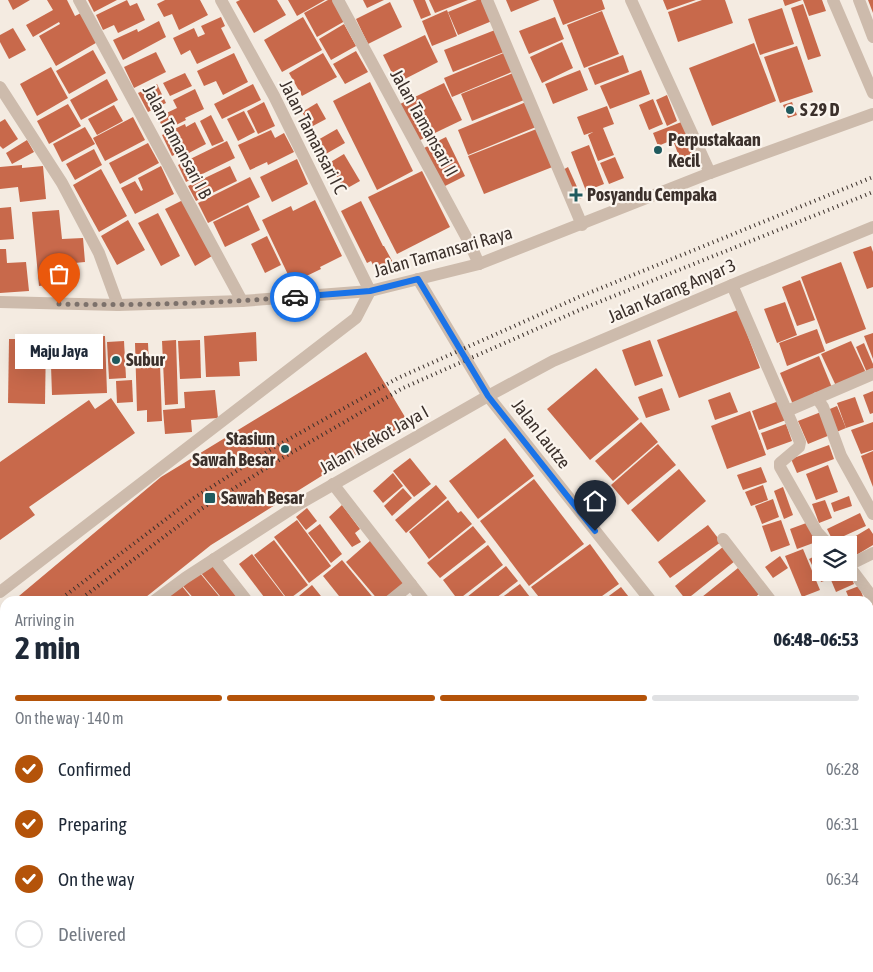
<!DOCTYPE html>
<meta charset="utf-8">
<style>
:root{--surface:#fff;--page:#f2f2f3;--text:#1f2937;--muted:#747a83;--line:#e0e1e3;--accent:#b45309}
body{margin:0;font-family:"Asap Condensed",sans-serif;background:var(--page);color:var(--text);height:100vh;display:flex;flex-direction:column;font-size:19px;white-space:nowrap}
*{box-sizing:border-box;margin:0}
p{font-size:16px;color:var(--muted)}
.icon{flex:none;width:28px;height:28px;fill:none;stroke:currentColor;stroke-width:2;stroke-linecap:round;stroke-linejoin:round}
.map{position:relative;flex:1;overflow:hidden}
.drawer{position:absolute;left:0px;top:596px;width:874px;height:376px;display:flex;flex-direction:column;background:var(--surface);border-radius:15px 15px 0 0;box-shadow:0 5px 20px #0002}
.drawer>*{flex:none}
.controls{position:absolute;left:812px;top:536px;display:grid;gap:10px}
.controls a{display:grid;place-items:center;width:45px;height:45px;border-radius:0px;background:var(--surface);box-shadow:0 5px 20px #0002;font-size:25px}
.pin{position:absolute;display:grid;place-items:center;width:42px;height:42px;color:#fff;margin:-51px -21px;border-radius:50% 50% 50% 0;rotate:-45deg;box-shadow:0 0 5px #0007}
.pin .icon{rotate:45deg}
.courier{position:absolute;display:grid;place-items:center;width:50px;height:50px;margin:-25px;border:4px solid #1a73e8;border-radius:50%;background:#fff;color:#222;box-shadow:0 1px 6px #0007}
.bubble{position:absolute;height:35px;border-radius:0px;background:var(--surface);box-shadow:0 5px 20px #0002;font-size:16px;font-weight:700;line-height:35px;text-align:center}
.overview em{font-style:normal;font-weight:700}
.overview div{display:flex;flex-direction:column-reverse}
.overview{display:flex;align-items:center;justify-content:space-between;height:85px;padding:0 15px}
h1{font-size:32px;font-weight:700;line-height:38px}
.bar{display:grid;grid-template-columns:repeat(4,1fr);gap:8px 5px;align-content:center;height:60px;padding:0 15px}
.bar i{height:6px;border-radius:4px;background:var(--line)}
.bar .active{background:var(--accent)}
.bar p{grid-column:span 4}
ol{padding:0 15px;list-style:none}
li{display:flex;align-items:center;gap:15px;height:55px}
li p{margin-inline-start:auto}
li .icon{padding:5px;border-radius:50%;background:var(--accent);color:#fff;stroke-width:4}
li:last-child{color:var(--muted)}
li i{width:28px;height:28px;border:2px solid var(--line);border-radius:50%}
.map>svg:first-child{display:block}
.building{fill:#c8694b}
.lines{fill:none;stroke-linecap:round;stroke-linejoin:round}
.minor{stroke:#cdbbac;stroke-width:12}
.rail{stroke:#3b302b;stroke-width:4;stroke-dasharray:1 4;stroke-linecap:butt}
.done{stroke:#7c716b;stroke-width:5;stroke-dasharray:0 9}
.route{stroke:#1a73e8;stroke-width:6}
.poi-dot{fill:#1f5a5e;stroke:#fbf5ee;stroke-width:2}
.labels{text-anchor:middle;stroke-width:4.5;stroke-linejoin:round;paint-order:stroke}
.poi-label{font-size:18px;font-weight:bold;fill:#3b302b;stroke:#fbf5ee;text-anchor:start}
.street-label{font-size:18px;fill:#3b302b;stroke:#fbf5ee}
</style>
<div class="map">
<svg width="873" height="972" viewBox="0 0 873 972">
<rect width="100%" height="100%" fill="#f4ebe1"/>
<g class="building">
<polygon points="8,0 30,0 13,10"/>
<polygon points="47,0 67,0 75,16 85,11 101,40 56,66 39,36 60,24 59,22 33,37 26,25 53,10"/>
<polygon points="88,0 117,0 94,12"/>
<polygon points="127,0 130,6 137,3 145,20 118,33 114,25 103,30 96,15"/>
<polygon points="165,0 200,0 208,15 179,30 172,14 164,17 157,4"/>
<polygon points="240,0 277,0 286,15 254,33 236,2"/>
<polygon points="288,0 325,0 297,16"/>
<polygon points="328,0 333,0 345,21 317,37 304,13"/>
<polygon points="363,0 384,0 367,8"/>
<polygon points="413,0 425,0 431,15 421,19"/>
<polygon points="429,0 468,0 435,13"/>
<polygon points="477,0 484,0 492,21 458,35 448,12"/>
<polygon points="506,0 540,0 511,12"/>
<polygon points="553,0 602,0 605,9 563,25"/>
<polygon points="663,0 696,0 667,10"/>
<polygon points="702,0 725,0 733,23 678,42 668,12"/>
<polygon points="783,0 802,0 785,6"/>
<polygon points="803,0 822,0 826,11 809,16"/>
<polygon points="868,0 873,0 873,13"/>
<polygon points="390,2 402,27 368,44 356,19"/>
<polygon points="803,4 821,56 808,60 791,8"/>
<polygon points="782,8 794,44 760,55 748,19"/>
<polygon points="447,10 457,36 432,46 422,21"/>
<polygon points="602,11 619,54 584,68 567,25"/>
<polygon points="221,17 225,26 221,28 231,48 197,64 190,50 181,55 173,38 194,28 198,37 205,34 201,26"/>
<polygon points="303,17 322,50 282,72 264,40"/>
<polygon points="555,17 564,39 529,54 519,31"/>
<polygon points="159,21 166,37 123,60 113,40 137,29 138,32"/>
<polygon points="344,24 356,46 331,60 319,39"/>
<polygon points="13,28 26,50 9,59 0,42 0,35"/>
<polygon points="495,30 504,52 453,72 444,50"/>
<polygon points="425,35 438,62 397,83 383,55"/>
<polygon points="562,42 573,68 542,83 530,57"/>
<polygon points="754,43 776,101 712,126 689,68"/>
<polygon points="797,46 813,92 780,103 764,57"/>
<polygon points="93,50 106,73 69,94 56,71"/>
<polygon points="356,51 368,72 345,84 333,64"/>
<polygon points="156,52 166,72 134,88 124,67"/>
<polygon points="506,52 514,71 452,97 444,78"/>
<polygon points="234,53 248,82 223,95 216,81 204,86 197,71"/>
<polygon points="323,53 337,77 302,96 289,73"/>
<polygon points="623,55 629,72 595,85 588,68"/>
<polygon points="51,67 68,98 37,116 20,84"/>
<polygon points="580,70 588,90 553,104 545,84"/>
<polygon points="641,70 650,94 610,109 600,86"/>
<polygon points="185,73 192,86 170,96 163,83"/>
<polygon points="513,73 524,100 472,121 461,94"/>
<polygon points="107,79 118,100 81,120 70,100"/>
<polygon points="370,82 413,171 377,190 333,101"/>
<polygon points="444,83 462,120 416,142 398,105"/>
<polygon points="157,84 166,103 148,112 138,93"/>
<polygon points="253,84 261,100 222,119 214,104"/>
<polygon points="195,89 204,109 185,118 186,120 164,131 158,117 177,108 173,100"/>
<polygon points="667,95 677,121 667,126 656,100"/>
<polygon points="653,99 663,124 649,130 639,105"/>
<polygon points="264,102 275,126 258,134 247,111"/>
<polygon points="526,102 536,127 468,155 458,130"/>
<polygon points="792,102 797,115 788,118 783,105"/>
<polygon points="317,103 326,119 311,127 302,112"/>
<polygon points="68,104 81,126 49,144 37,121"/>
<polygon points="114,105 123,121 97,135 88,119"/>
<polygon points="607,106 614,124 603,128 614,155 598,161 588,135 593,132 584,135 577,117"/>
<polygon points="244,111 255,132 238,141 227,119"/>
<polygon points="211,115 224,141 212,146 200,121"/>
<polygon points="133,117 145,140 105,161 93,138"/>
<polygon points="5,119 18,139 3,149 0,146 0,122"/>
<polygon points="684,121 689,133 658,146 653,133"/>
<polygon points="195,122 206,144 185,155 183,151 172,156 162,135 185,124 186,127"/>
<polygon points="85,127 95,144 62,162 53,144"/>
<polygon points="539,128 555,166 484,194 468,156"/>
<polygon points="337,129 345,143 324,155 316,141"/>
<polygon points="271,130 275,138 284,133 294,152 268,165 267,162 250,170 238,145"/>
<polygon points="446,137 465,176 441,188 422,149"/>
<polygon points="689,138 698,161 683,167 674,143"/>
<polygon points="27,140 34,152 12,164 6,153"/>
<polygon points="227,141 235,158 186,182 178,165"/>
<polygon points="148,143 159,163 120,184 109,163"/>
<polygon points="589,145 604,184 586,191 571,152"/>
<polygon points="94,149 102,165 75,180 66,164"/>
<polygon points="344,154 360,181 344,190 329,163"/>
<polygon points="615,157 624,178 609,184 600,163"/>
<polygon points="297,159 308,184 272,202 260,177"/>
<polygon points="22,165 22,168 43,166 46,199 20,202 18,187 0,189 0,167"/>
<polygon points="161,166 174,194 135,214 121,188 135,181 141,191 143,190 138,178"/>
<polygon points="230,166 237,181 196,201 188,186"/>
<polygon points="568,167 582,198 574,201 561,171"/>
<polygon points="101,169 127,216 99,232 73,185"/>
<polygon points="422,171 450,227 397,254 368,197"/>
<polygon points="250,177 260,197 208,223 198,203"/>
<polygon points="183,200 212,256 195,266 165,209"/>
<polygon points="315,200 342,256 320,267 321,269 292,283 262,220 291,206 293,211"/>
<polygon points="361,201 383,246 384,246 396,268 379,277 371,261 367,263 341,211"/>
<polygon points="248,205 260,230 225,247 213,222"/>
<polygon points="11,207 14,239 0,240 0,208"/>
<polygon points="59,210 62,239 83,238 85,262 64,264 66,283 39,286 32,212"/>
<polygon points="158,213 180,256 161,266 138,223"/>
<polygon points="128,220 145,250 117,265 101,236"/>
<polygon points="267,236 281,265 265,273 251,244"/>
<polygon points="871,246 873,252 873,287 867,289 853,252"/>
<polygon points="0,249 6,249 7,263 26,262 29,291 0,293"/>
<polygon points="841,262 866,329 826,344 801,277"/>
<polygon points="800,280 815,320 797,326 782,287"/>
<polygon points="785,302 797,335 777,343 764,309"/>
<polygon points="738,310 760,368 679,398 657,340"/>
<polygon points="817,329 825,351 787,366 779,343"/>
<polygon points="256,332 257,361 239,362 240,376 206,377 204,336"/>
<polygon points="873,333 873,359 864,336"/>
<polygon points="84,335 84,337 105,336 107,393 52,395 50,336"/>
<polygon points="9,339 46,339 45,404 8,403"/>
<polygon points="176,340 178,404 165,405 162,341"/>
<polygon points="200,340 201,378 180,379 178,341"/>
<polygon points="650,340 663,376 635,386 622,350"/>
<polygon points="124,341 126,378 109,379 107,342"/>
<polygon points="851,341 867,375 837,388 821,354"/>
<polygon points="135,343 148,343 149,365 160,364 162,421 147,422 147,410 137,411"/>
<polygon points="864,343 873,364 873,372 868,375 856,347"/>
<polygon points="366,352 408,422 211,545 141,601 13,601 161,477"/>
<polygon points="819,356 833,390 794,407 780,373"/>
<polygon points="596,368 639,419 590,460 547,409"/>
<polygon points="132,380 133,402 117,403 116,381"/>
<polygon points="662,388 670,410 646,418 638,397"/>
<polygon points="215,390 218,418 191,420 192,432 165,434 163,410 185,408 184,392"/>
<polygon points="873,391 873,413 870,414 863,395"/>
<polygon points="730,392 738,412 715,420 708,400"/>
<polygon points="855,397 864,422 846,428 837,403"/>
<polygon points="111,398 135,433 29,507 35,515 0,540 0,462 89,400 95,409"/>
<polygon points="779,401 786,420 759,430 752,411"/>
<polygon points="837,406 846,428 834,433 825,411"/>
<polygon points="750,411 766,455 727,469 711,426"/>
<polygon points="821,412 830,435 808,444 798,421"/>
<polygon points="641,422 658,442 613,481 595,461"/>
<polygon points="873,422 873,450 861,454 851,430"/>
<polygon points="786,424 792,441 767,450 761,433"/>
<polygon points="505,438 534,476 478,519 449,481"/>
<polygon points="658,444 676,465 628,505 611,485"/>
<polygon points="829,445 834,459 797,473 791,459"/>
<polygon points="873,451 873,487 861,456"/>
<polygon points="410,458 431,484 414,497 393,471"/>
<polygon points="828,465 838,492 816,500 806,474"/>
<polygon points="761,467 767,482 743,490 737,475"/>
<polygon points="679,469 706,501 658,542 631,510"/>
<polygon points="393,473 403,486 383,503 373,491"/>
<polygon points="534,479 584,544 529,586 480,521"/>
<polygon points="436,485 447,498 406,533 395,520"/>
<polygon points="763,485 768,500 751,506 745,492"/>
<polygon points="783,487 793,515 784,519 774,491"/>
<polygon points="403,488 412,498 392,516 384,506"/>
<polygon points="849,496 852,506 834,512 831,503"/>
<polygon points="773,499 779,517 762,524 755,506"/>
<polygon points="448,500 458,513 461,511 472,524 429,559 409,532"/>
<polygon points="825,500 832,518 819,523 812,504"/>
<polygon points="342,505 360,529 355,533 361,542 352,547 329,517"/>
<polygon points="307,508 317,521 306,530 296,517"/>
<polygon points="860,513 866,526 833,541 827,529"/>
<polygon points="297,520 331,566 309,583 274,537"/>
<polygon points="781,520 790,545 771,552 762,526"/>
<polygon points="809,522 816,542 797,549 790,529"/>
<polygon points="320,524 342,554 331,563 308,533"/>
<polygon points="708,525 721,542 670,578 658,562"/>
<polygon points="473,526 486,542 440,578 427,563"/>
<polygon points="869,528 873,534 873,545 853,557 849,551 849,545 845,545 844,543"/>
<polygon points="274,540 308,585 288,600 254,555"/>
<polygon points="371,540 408,583 387,601 379,601 346,562"/>
<polygon points="590,544 619,584 595,601 542,601 531,587"/>
<polygon points="488,545 503,565 458,600 443,580"/>
<polygon points="724,546 735,561 686,600 675,586"/>
<polygon points="803,549 820,590 802,597 785,556"/>
<polygon points="821,553 821,567 815,571 809,559"/>
<polygon points="252,554 287,600 285,601 267,601 239,564"/>
<polygon points="780,556 788,568 773,578 765,567"/>
<polygon points="342,560 376,601 343,601 323,576"/>
<polygon points="213,563 243,601 224,601 201,573"/>
<polygon points="506,566 518,581 492,601 462,601"/>
<polygon points="738,568 759,594 751,601 697,601"/>
<polygon points="199,572 223,601 196,601 182,585"/>
<polygon points="821,572 831,572 833,578 821,582 818,573"/>
<polygon points="849,572 854,584 836,592 831,580"/>
<polygon points="520,584 533,601 497,601"/>
<polygon points="181,585 194,601 168,601 165,598"/>
<polygon points="312,585 325,601 293,601"/>
<polygon points="859,586 864,599 850,601 846,591"/>
<polygon points="621,587 632,601 602,601"/>
<polygon points="873,604 873,623 869,625 869,606"/>
<polygon points="5,608 5,713 0,708 0,612"/>
<polygon points="873,681 873,715 869,710 869,684"/>
<polygon points="869,735 873,740 873,746 869,749"/>
<polygon points="873,748 873,780 869,784 869,751"/>
<polygon points="5,760 5,838 0,833 0,765"/>
<polygon points="873,782 873,800 869,804 869,786"/>
<polygon points="873,806 873,844 869,839 869,810"/>
<polygon points="873,916 873,972 830,972 827,968 869,968 869,919"/>
<polygon points="3,921 5,921 5,959 2,959"/>
<polygon points="97,968 107,968 103,972"/>
<polygon points="114,968 161,968 155,972 118,972"/>
<polygon points="169,968 196,968 190,972 163,972"/>
<polygon points="241,968 266,968 261,972 244,972"/>
<polygon points="270,968 281,968 284,972 264,972"/>
<polygon points="311,968 331,968 326,972 314,972"/>
<polygon points="384,968 402,968 406,972 378,972"/>
<polygon points="406,968 459,968 453,972 410,972"/>
<polygon points="487,968 520,968 524,972 491,972"/>
<polygon points="522,968 552,968 555,972 526,972"/>
<polygon points="610,968 641,968 645,972 604,972"/>
<polygon points="645,968 672,968 673,969 669,972 648,972"/>
<polygon points="686,968 698,968 701,972 680,972"/>
<polygon points="740,968 794,968 788,972 744,972"/>
</g>
<g class="lines">
<g class="minor">
<polyline points="79,0 242,301"/>
<polyline points="221,0 274,96 370,291"/>
<polyline points="338,0 470,244 479,264"/>
<polyline points="487,0 582,225"/>
<polyline points="631,0 710,173"/>
<polyline points="833,0 873,93"/>
<polyline points="859,0 873,37"/>
<polyline points="0,87 62,183 99,253 118,305"/>
<polyline points="418,279 488,396 651,601"/>
<polyline points="732,285 800,442 799,447 780,463 780,467 817,532 829,545"/>
<polyline points="0,302 118,305 242,301 370,291 479,264 710,173 873,114"/>
<polyline points="817,398 823,407 841,456 873,514"/>
<polyline points="787,411 873,374"/>
<polyline points="333,484 424,601"/>
<polyline points="723,539 771,601"/>
<polyline points="214,559 247,601"/>
<polyline points="849,565 873,553"/>
<polyline points="849,566 873,598"/>
<polyline points="0,592 356,318 370,291"/>
<polyline points="154,601 185,578 299,504 488,396 553,361 732,285 873,227"/>
<polyline points="390,601 411,584"/>
<polyline points="869,729 873,734"/>
<polyline points="0,731 5,726"/>
<polyline points="0,851 5,856"/>
<polyline points="869,878 873,883"/>
<polyline points="71,968 74,972"/>
<polyline points="215,968 219,972"/>
<polyline points="293,968 296,972"/>
<polyline points="709,968 713,972"/>
<polyline points="337,972 343,968"/>
<polyline points="570,972 576,968"/>
</g>
<g class="rail">
<polyline points="58,601 194,498 273,448 398,378 579,297 873,177"/>
<polyline points="78,601 201,509 284,457 403,388 584,308 873,192"/>
<polyline points="0,653 5,649"/>
<polyline points="0,671 5,667"/>
</g>
</g>
<g class="lines">
<path class="done" d="M 59,304 C 138,306 216,303 295,297"/>
<polyline class="route" points="295,297 370,291 418,279 488,396 595,531"/>
</g>
<g class="poi-dot">
<circle cx="790" cy="110" r="5"/>
<circle cx="658" cy="150" r="5"/>
<path d="M573.5 187.5h5v5h5v5h-5v5h-5v-5h-5v-5h5z"/>
<circle cx="116" cy="360" r="5"/>
<circle cx="285" cy="449" r="5"/>
<rect x="204" y="492" width="12" height="12" rx="2.5"/>
</g>
<g class="labels">
<g class="poi-label">
<text x="800" y="116">S 29 D</text>
<text x="668" y="146">Perpustakaan<tspan x="668" dy="21">Kecil</tspan></text>
<text x="587" y="201">Posyandu Cempaka</text>
<text x="126" y="366">Subur</text>
<text x="275" y="445" text-anchor="end">Stasiun<tspan x="275" dy="21">Sawah Besar</tspan></text>
<text x="221" y="504">Sawah Besar</text>
</g>
<g class="street-label">
<text transform="translate(424 123) rotate(61)" y="6">Jalan Tamansari II</text>
<text transform="translate(313 137) rotate(63)" y="6">Jalan Tamansari I C</text>
<text transform="translate(177 142) rotate(62)" y="6">Jalan Tamansari I B</text>
<text transform="translate(443 252) rotate(-16)" y="6">Jalan Tamansari Raya</text>
<text transform="translate(672 291) rotate(-23)" y="6">Jalan Karang Anyar 3</text>
<text transform="translate(541 434) rotate(52)" y="6">Jalan Lautze</text>
<text transform="translate(374 440) rotate(-29)" y="6">Jalan Krekot Jaya I</text>
</g>
</g>
</svg>
<div class="controls">
<a><svg class="icon" aria-label="layers" viewBox="0 0 24 24"><path d="M12 4l9 5-9 5-9-5zM3 14l9 5 9-5"/></svg></a>
</div>
<div class="pin" style="left:59px;top:304px;background:#ea580c"><svg class="icon" aria-label="bag" viewBox="0 0 24 24"><path d="M5 8h14l-1 12H6zM9 8a3 3 0 0 1 6 0"/></svg></div>
<div class="pin" style="left:595px;top:531px;background:#1f2937"><svg class="icon" aria-label="home" viewBox="0 0 24 24"><path d="M3 11l9-7 9 7M6 9v11h12V9"/></svg></div>
<div class="courier" style="left:295px;top:297px"><svg class="icon" aria-label="car" viewBox="0 0 24 24"><path d="M5 17H2v-5l4-1 3-4h7l3 4 3 1v5h-3M9 17h6M6 11h13"/><circle cx="7" cy="17" r="2"/><circle cx="17" cy="17" r="2"/></svg></div>
<div class="bubble" style="left:15px;top:334px;width:88px">Maju Jaya</div>
<section class="drawer">
<div class="overview"><div><h1>2 min</h1><p>Arriving in</p></div><em>06:48–06:53</em></div>
<div class="bar"><i class="active"></i><i class="active"></i><i class="active"></i><i></i><p>On the way · 140 m</p></div>
<ol>
<li><svg class="icon" aria-label="check" viewBox="0 0 24 24"><path d="M5 12l5 5 9-10"/></svg>Confirmed<p>06:28</p></li>
<li><svg class="icon" aria-label="check" viewBox="0 0 24 24"><path d="M5 12l5 5 9-10"/></svg>Preparing<p>06:31</p></li>
<li><svg class="icon" aria-label="check" viewBox="0 0 24 24"><path d="M5 12l5 5 9-10"/></svg>On the way<p>06:34</p></li>
<li><i></i>Delivered</li>
</ol>
</section>
</div>
